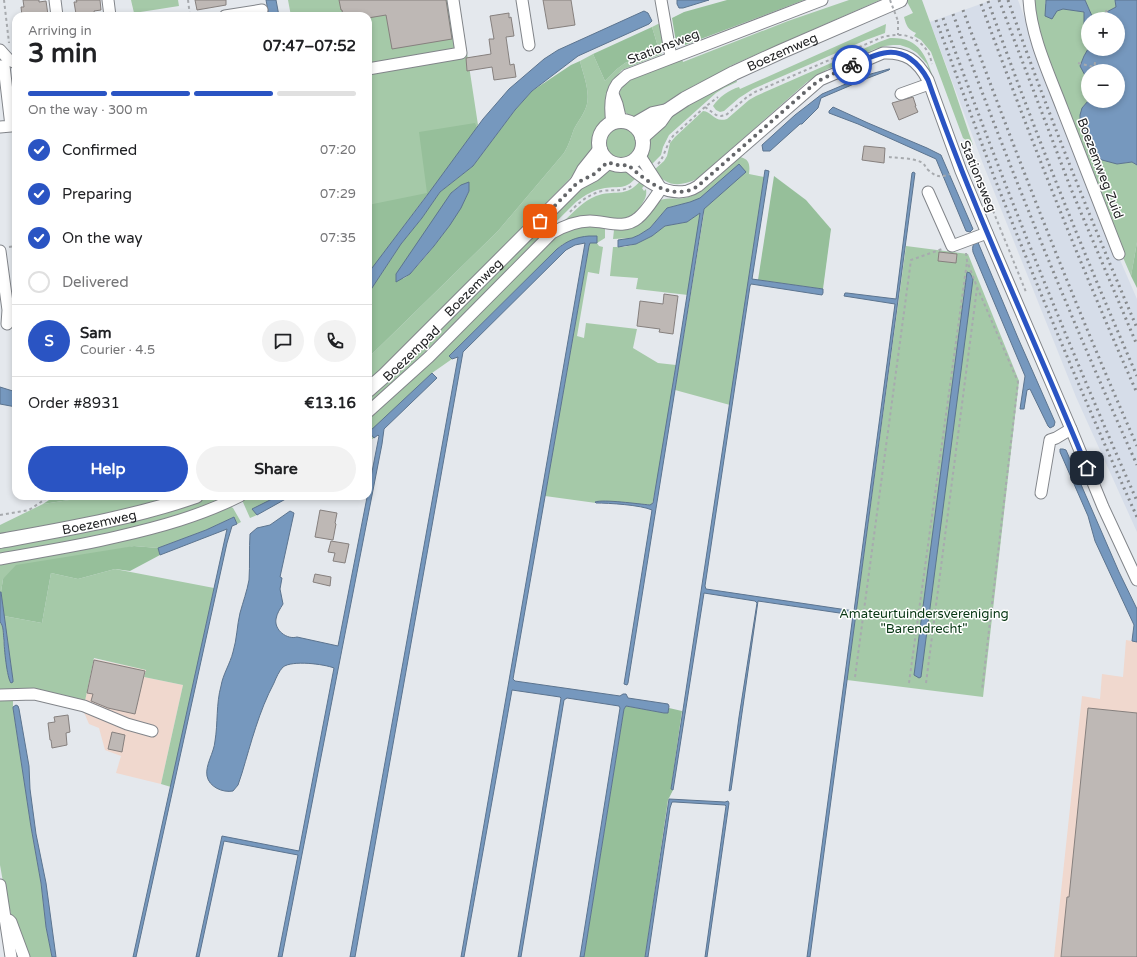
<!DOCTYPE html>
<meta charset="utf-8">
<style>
:root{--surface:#fff;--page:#f2f2f2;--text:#202124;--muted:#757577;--line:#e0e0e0;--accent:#2a54c3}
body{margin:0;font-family:"Varela Round",sans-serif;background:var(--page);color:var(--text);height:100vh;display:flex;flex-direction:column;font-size:15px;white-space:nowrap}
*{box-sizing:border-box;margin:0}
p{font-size:13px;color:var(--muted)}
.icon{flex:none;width:22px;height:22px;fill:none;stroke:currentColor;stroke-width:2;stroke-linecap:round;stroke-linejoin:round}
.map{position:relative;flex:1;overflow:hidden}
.side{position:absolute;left:12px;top:12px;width:360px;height:488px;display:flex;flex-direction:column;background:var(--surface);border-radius:12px;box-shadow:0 2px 6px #0003}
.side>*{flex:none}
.fabs{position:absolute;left:1081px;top:12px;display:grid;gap:8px}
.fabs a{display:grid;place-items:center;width:44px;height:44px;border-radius:50%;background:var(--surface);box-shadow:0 2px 6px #0003;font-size:20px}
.pin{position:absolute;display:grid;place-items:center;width:34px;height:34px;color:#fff;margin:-17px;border-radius:8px;box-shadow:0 2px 6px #0006}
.courier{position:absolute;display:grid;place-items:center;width:40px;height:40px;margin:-20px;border:3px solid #2a54c3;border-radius:50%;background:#fff;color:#222;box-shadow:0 1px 5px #0007}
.headline em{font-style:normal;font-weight:700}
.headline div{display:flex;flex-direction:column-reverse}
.headline{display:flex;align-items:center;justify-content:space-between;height:68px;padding:0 16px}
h1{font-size:26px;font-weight:700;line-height:30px}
.bar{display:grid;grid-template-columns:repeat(4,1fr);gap:6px 4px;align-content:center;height:48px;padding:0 16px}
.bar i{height:5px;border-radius:3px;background:var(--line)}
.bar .current{background:var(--accent)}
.bar p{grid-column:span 4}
.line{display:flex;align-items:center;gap:10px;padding:0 16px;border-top:1px solid var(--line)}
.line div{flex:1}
.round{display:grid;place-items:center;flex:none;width:42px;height:42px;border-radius:21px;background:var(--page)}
ol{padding:0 16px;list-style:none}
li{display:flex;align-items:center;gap:12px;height:44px}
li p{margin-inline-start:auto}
li .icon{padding:4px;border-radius:50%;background:var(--accent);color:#fff;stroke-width:4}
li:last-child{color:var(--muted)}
li i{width:22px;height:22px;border:2px solid var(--line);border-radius:50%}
.button{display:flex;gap:8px;margin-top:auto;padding:8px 16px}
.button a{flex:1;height:46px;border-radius:24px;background:var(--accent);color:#fff;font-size:16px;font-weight:700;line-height:46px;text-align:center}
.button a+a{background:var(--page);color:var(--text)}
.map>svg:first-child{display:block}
.industrial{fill:#f0d8ce}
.built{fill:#d6dde9}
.green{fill:#a5c9a8}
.forest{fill:#96bf9a;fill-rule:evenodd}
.water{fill:#7698be;stroke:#5c748f}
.building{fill:#beb8b5;stroke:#86807e}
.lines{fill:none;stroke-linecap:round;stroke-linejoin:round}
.minor-casing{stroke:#82858a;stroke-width:13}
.major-casing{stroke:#82858a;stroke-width:16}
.path{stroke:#a7aaae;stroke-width:2;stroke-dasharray:3 3;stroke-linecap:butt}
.minor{stroke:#fff;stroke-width:11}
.major{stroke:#fff;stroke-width:14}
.rail{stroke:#878a8d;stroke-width:3;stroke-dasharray:2 4;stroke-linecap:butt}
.path-bridge{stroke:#a7aaae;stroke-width:2;stroke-dasharray:3 3;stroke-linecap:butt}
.done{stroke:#646669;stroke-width:4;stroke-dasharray:0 7.2}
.route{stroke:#2a54c3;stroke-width:5}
.labels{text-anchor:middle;stroke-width:3;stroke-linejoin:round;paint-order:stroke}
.street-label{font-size:13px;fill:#1f2022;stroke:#fff}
.park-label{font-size:13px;fill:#093815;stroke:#fff}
</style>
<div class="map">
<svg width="1137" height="957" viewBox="0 0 1137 957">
<rect width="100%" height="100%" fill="#e4e8ed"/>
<g class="industrial">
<polygon points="1126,640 1137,642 1137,957 1054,957 1082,696 1100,699 1102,674 1123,677"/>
<polygon points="94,659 146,670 144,677 183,685 161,784 116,773 121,756 105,750 99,728 89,724 83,710"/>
</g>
<polygon class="built" points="992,0 1018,0 1078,163 1137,299 1137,532 1076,397 983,164 930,22"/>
<g class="green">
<polygon points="131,0 178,0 179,6 134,13"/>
<polygon points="288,0 459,0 478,125 428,195 368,207 368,16 291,16"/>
<path d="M 849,0 L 880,0 L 730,66 L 730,68 L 695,85 L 643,116 C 640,117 637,118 634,117 C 623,116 618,101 620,91 C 622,87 624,84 628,81 L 682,59 L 683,62 L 788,21 Z"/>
<path d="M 906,0 L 922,0 L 952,83 L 973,145 L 963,138 L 931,52 L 921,40 L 914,36 L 916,33 C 908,30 906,25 904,17 L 913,13 Z"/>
<polygon points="1026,0 1046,0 1045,4 1057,11 1062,8 1085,12 1084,25 1088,40 1088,49 1084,56 1080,66 1088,81 1088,101 1082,108 1083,133 1117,164 1132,162 1137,165 1137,242 1131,276 1069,132"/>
<polygon points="1085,0 1115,0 1116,7 1098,16 1092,16"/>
<path d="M 660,23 L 664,48 L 661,53 L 662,54 L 622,70 L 610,84 L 608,89 L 606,117 L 595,132 L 591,153 L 584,164 L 481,270 L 368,382 L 368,358 L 498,231 L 564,153 C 569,145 571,137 574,129 C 578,121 585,113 587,104 C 590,90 583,74 580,61 L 593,54 L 605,81 L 617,69 L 625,63 L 659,50 L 652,27 Z"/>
<path d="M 886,24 L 885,33 L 866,40 L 753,89 L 739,98 L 724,111 L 720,112 L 716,110 L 713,106 C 719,97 729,90 739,87 L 740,89 Z"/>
<path d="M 890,38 C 920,37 926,56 934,80 L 933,80 L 927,64 L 917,53 L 909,48 L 900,45 L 893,45 L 885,46 L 875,49 L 828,69 L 807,82 L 697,179 C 679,187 666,187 654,170 L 664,161 L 667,156 L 670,143 L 675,137 L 703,111 C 713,112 714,123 727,119 L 749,100 L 756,96 L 879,42 Z"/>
<polygon points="736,79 737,82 724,88 716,93 669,135 663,147 661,155 651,165 648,159 647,151 649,142 651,135 656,129 685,106"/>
<circle cx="621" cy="143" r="15"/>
<path d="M 740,157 C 750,159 750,166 749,174 L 764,177 L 730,405 L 675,390 L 704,213 L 704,209 L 745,172 L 718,183 L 700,198 L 694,201 L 667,208 L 650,228 L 639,235 L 632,238 L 613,239 L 614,230 L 658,201 C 669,196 680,201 691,196 C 706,190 727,168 740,157 Z"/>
<path d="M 608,170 L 627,172 L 637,177 C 625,190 620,186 605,188 C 593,190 585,195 576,202 L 415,362 L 368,407 L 368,398 L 384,383 L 577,191 Z"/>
<path d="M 641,180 L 645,185 L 642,188 L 644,191 L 646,189 C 647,196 645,199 642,204 C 634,217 627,220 612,218 L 611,219 L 564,221 C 574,212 583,201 596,196 C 614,189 626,199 641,180 Z"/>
<polygon points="700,213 700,217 688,295 636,289 638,278 610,276 613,247 624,247 636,244 652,236 665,226 687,222"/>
<polygon points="587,226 602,228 605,229 605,238 597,243 599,246 603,247 599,274 588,272 577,336 584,338 586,323 637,329 633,348 658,363 676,365 661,463 652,505 596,502 596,503 545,496 589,246 590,243 597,242 563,244 557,249 449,356 452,359 432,373 370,432 374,438 369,441 368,440 368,418 400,390 553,238 569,230"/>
<polygon points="906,246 968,254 1019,381 983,697 847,680"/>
<polygon points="95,496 173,496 128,509 67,522 0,535 0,525 43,504"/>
<path d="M 211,496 L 229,496 C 208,504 187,513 166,519 C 112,536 55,544 0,554 L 0,547 L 201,500 Z"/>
<polygon points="251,496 278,496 253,509 257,515 250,518 242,500"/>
<polygon points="230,506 233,508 241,522 237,524 234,517 206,530 158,548 134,546 3,579 1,592 0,592 0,563"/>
<polygon points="115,569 214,588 171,787 161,784 183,685 144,677 146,670 94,658 85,701 0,692 0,622 3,627 4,645 8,675 13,682 13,680 4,616 42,623 51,573 78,579"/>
<polygon points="13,697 13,708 31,827 41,883 46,927 52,957 26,957 6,899 0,865 0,698"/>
</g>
<g class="forest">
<polygon points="727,0 804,0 685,45 683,42 679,44 676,42 672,18 684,12"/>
<polygon points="652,27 659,50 625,63 617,69 605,81 593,54"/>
<path d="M 580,61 C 583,74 590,90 587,104 C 585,113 578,121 574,129 C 571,137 569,145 564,153 L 498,231 L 368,358 L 368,294 L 401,244 L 422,218 L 440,192 L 473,166 L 515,110 L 532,91 L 571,65 ZM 461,185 L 469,191 C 458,215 442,237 425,257 C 418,265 412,273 403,279 L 451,193 Z"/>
<polygon points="475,123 477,128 368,274 368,205 427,193 419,132"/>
<polygon points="774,176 806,200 831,229 823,289 758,280"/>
<polygon points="1137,242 1137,288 1131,276"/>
<polygon points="55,496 95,496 43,504"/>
<polygon points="134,546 158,548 160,555 130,571 115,569 78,579 51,573 42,623 4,616 1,592 3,579 16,565"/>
<polygon points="626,706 664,713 669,711 669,708 682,711 671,788 671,789 673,790 668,800 645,957 584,957 624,709"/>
</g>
<g class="water">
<polygon points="266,0 276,0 279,16 269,16"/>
<polygon points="677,0 709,0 683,8 679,8 677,4"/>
<polygon points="1046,0 1085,0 1092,16 1099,16 1116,7 1115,0 1137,0 1137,165 1132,162 1117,164 1102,160 1093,154 1083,133 1083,126 1080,122 1080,115 1082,108 1088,101 1118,101 1118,71 1088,71 1088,81 1080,66 1084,56 1088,49 1118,49 1118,19 1088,19 1088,40 1084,25 1084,12 1063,9 1057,11 1052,19 1045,16"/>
<polygon points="644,11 648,13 652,21 649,24 578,56 532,91 515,110 473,166 440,192 422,218 401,244 368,294 368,274 369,272 428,194 483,119 509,89 544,59 558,50"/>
<polygon points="889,69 890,69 889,70 868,78 821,98 818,108 802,124 800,124 770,151 763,151 762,145 795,115 822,94 867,75"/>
<polygon points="833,107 868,123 927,148 941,155 973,229 970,232 966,231 936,159 858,124 829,113 829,111"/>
<path d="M 739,164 L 746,172 L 704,209 L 628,683 L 627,685 L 624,684 L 652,510 C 641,505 609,503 596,503 L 595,502 C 603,499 639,504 650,505 L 653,503 L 676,365 L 700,213 L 687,222 L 665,226 L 652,236 L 636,244 L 618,247 L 618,240 L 632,238 L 639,235 L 650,228 L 667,208 L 690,202 L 700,198 Z"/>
<polygon points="765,170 769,171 752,279 823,289 823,293 822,295 751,284 750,286 705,586 706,589 854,611 895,304 844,296 845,293 847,293 896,299 912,173 913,172 915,173 810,957 807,957 853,615 758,601 731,790 729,791 739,717 757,603 755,601 704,593 674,784 673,790 671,789"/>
<polygon points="469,182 469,191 461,208 450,225 434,246 410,274 396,282 396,274 451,193 461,185"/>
<path d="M 589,236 L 597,236 L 597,243 L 590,243 L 589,246 L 513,679 L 515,681 L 620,696 L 623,694 L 626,694 L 628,698 L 668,704 L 669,706 L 668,713 L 664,713 L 626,706 L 624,709 L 584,957 L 580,957 L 620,708 L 619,706 L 567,698 L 564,700 L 521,957 L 518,957 L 561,698 L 560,697 L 512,690 L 464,957 L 461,957 L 585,243 L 575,245 L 566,250 L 463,352 L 355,957 L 350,957 L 458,357 L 452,359 L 449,356 L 557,249 C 567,241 576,237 589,236 Z"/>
<path d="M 977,240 L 1018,338 L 1055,422 L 1054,426 L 1050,428 L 1048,426 L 1030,389 L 1027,390 L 1024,409 L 1020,409 L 1025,376 L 973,252 C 972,247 973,244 977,240 Z"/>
<polygon points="967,272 970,273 973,279 921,677 919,678 914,675"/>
<path d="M 432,373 L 437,378 L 384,429 L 382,444 L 282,957 L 278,957 L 298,855 L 224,841 L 199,957 L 196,957 L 222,836 L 299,851 L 334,668 C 324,664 292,660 283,667 C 279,671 276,678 274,683 C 259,711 251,743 242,773 L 238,785 L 233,791 C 223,793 209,787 207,776 C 205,765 214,753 215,741 C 218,723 216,704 221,686 C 223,674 230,664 233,652 C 237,639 237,625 240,613 C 243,602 247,591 249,580 C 250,565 249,549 250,534 L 257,528 L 270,525 L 290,511 L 294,513 L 280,577 L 282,578 L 280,589 L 283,604 C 280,609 277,613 276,619 C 274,630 287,640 297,637 L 338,646 L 379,436 L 378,435 L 374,438 L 369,432 Z"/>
<polygon points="0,387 16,392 16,407 0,404"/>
<polygon points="1060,449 1063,449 1066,450 1119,572 1137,609 1137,642 1132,641 1134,625 1095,541 1088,516 1060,452"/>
<polygon points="278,496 291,496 257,515 252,509"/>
<polygon points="234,517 237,524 232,526 227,543 136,957 133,957 227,529 160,555 158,548 206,530"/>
<path d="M 0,592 L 1,592 L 13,680 L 13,682 L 11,683 C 7,678 4,648 4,640 C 3,634 4,626 0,622 Z"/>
<polygon points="16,705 18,706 19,709 29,766 30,789 36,834 46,883 56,957 52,957 46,927 41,883 31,827 13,708 13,707"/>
<polygon points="669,799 725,802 728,801 729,803 707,957 705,957 726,806 725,805 675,802 672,802 670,808 648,957 645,957"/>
</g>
<g class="building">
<polygon points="23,0 39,0 39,2 46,1 48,15 38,16 22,16 21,7 24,7"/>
<polygon points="76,0 100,0 101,10 94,11 95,16 78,16 78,14 76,14 74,2 77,2"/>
<polygon points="195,0 226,0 226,5 197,10"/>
<polygon points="339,0 446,0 452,39 392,49 386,15 368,18 368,16 343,16 342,10 341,10"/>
<polygon points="543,0 571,0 575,25 548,29"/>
<polygon points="509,13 509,18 511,17 514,36 506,37 510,65 514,64 516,77 494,80 492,67 467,71 466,58 491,54 489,39 494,39 490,16"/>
<polygon points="913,97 916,106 915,106 918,112 899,120 892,103"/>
<polygon points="864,146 885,148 884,163 862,160"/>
<polygon points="939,252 957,254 956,263 938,261"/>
<polygon points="664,294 678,296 673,334 659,332 660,329 637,326 640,301 663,304"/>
<polygon points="320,510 337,513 335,523 336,524 333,540 315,537"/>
<polygon points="331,541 349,544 345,563 333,561 335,553 328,552"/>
<polygon points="315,574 331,577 330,586 313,582"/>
<polygon points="94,660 145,671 135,714 108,708 91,701 93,694 87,693"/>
<polygon points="1088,708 1137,713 1137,957 1061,957 1067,897 1069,897"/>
<polygon points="68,715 70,732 66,733 67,745 52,748 51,740 50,740 48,723 55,722 54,717"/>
<polygon points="112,732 125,735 122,752 108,749"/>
</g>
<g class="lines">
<g class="minor-casing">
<g id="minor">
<polyline points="55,0 57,16"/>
<polyline points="108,0 110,16"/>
<polyline points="522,0 529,45"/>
<polyline points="661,0 671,57"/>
<path d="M 1029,0 C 1031,36 1049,74 1062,108 C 1081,156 1100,205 1119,254"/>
<polyline points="225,16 262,10"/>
<polyline points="0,50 9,60 16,63"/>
<polyline points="0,66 4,66 11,126 0,127"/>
<polyline points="368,69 461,53 453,0"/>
<polyline points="613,94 617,104 621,121"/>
<polyline points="901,94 929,84"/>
<path d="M 612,123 C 610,110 609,95 617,84 C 620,81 624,78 627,75 L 822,0"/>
<polyline points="640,156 660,187"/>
<path d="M 627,165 C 644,179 664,196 687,191 C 691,190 695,188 698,186 L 820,80 L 883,53 C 906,52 917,60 928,80 L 961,171 L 987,233 L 1071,429 L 1103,507 L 1137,580"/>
<polyline points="928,192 952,246 987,233"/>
<polyline points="0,251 8,310 7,324"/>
<path d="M 368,412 L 429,357 L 552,233 C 564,226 576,221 590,221 C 606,221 624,230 638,218 C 647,211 654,198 661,189"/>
<polyline points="1041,493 1050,440 1056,438 1071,429"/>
<path d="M 0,559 C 39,552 78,546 116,537 C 160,527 200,516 240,496"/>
<polyline points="0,695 34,694 84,706 127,724 152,731"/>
<polyline points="0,885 11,957"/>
<polyline points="9,920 11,922 24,957"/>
</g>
</g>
<g class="major-casing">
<g id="major">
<circle cx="621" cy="143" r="22"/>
<path id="s1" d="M 634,125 L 653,114 L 667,111 L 685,99 L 734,73 L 780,52 L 900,0"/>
<polyline points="642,137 660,121 667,111"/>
<polyline points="577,183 584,170 600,150"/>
<path id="s2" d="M 368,390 L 385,375 L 577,183 L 594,174 L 608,162"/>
<path id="s3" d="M 0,541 C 66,529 132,518 196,496"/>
</g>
</g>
<g class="path">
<polyline points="4,0 9,43"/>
<polyline points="188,0 190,16"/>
<polyline points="1106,10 1109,19"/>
<polyline points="1112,19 1115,18"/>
<polyline points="898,21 898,35"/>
<polyline points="1078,63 1094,67"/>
<polyline points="1094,71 1095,62"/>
<path d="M 705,107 L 716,115 L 721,116 L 726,115 L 747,97 L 755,92 L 885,36 C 889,36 893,35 898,35 C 909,34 922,42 928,52 C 930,56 931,60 932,64"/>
<polyline points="968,156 981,181 1026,292"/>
<path d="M 889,157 C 899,158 912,158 921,162 C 924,163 925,166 927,169 C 936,177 940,178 950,174"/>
<path d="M 658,164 C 665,156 666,145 673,136 L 705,107 L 718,97"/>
<path d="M 570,212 C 578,203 589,194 602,191 C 615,189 620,193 633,185"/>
<polyline points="9,247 16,246"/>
<polyline points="966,253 967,261 977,287 1018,382 982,690"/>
<polyline points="0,515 29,510 50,496"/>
<polyline points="855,677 911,260 942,249"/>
<polyline points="909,683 967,262"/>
<polyline points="926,683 977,288"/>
</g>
<use href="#minor" class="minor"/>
<use href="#major" class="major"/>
<g class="rail">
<polyline points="999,0 1071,189 1137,345"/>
<path d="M 1008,0 C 1047,111 1091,220 1137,328"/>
<path d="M 988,1 C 1033,128 1083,252 1137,376"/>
<path d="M 981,4 C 1029,135 1080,265 1137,393"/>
<path d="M 963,10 C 1017,157 1074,303 1137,446"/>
<path d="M 953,14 C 1009,167 1070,317 1137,465"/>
<path d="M 943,18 C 1002,181 1067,342 1137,501"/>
<path d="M 936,20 C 955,71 974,123 993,174 C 1038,289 1086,404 1137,517"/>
</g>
<polyline class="path-bridge" points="890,0 898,21"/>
</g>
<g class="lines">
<path class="done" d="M 540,221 L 577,183 L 594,174 L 608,162 C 615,165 620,166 628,165 C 644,179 664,196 687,191 C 691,190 695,188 698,186 L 813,85 L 820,80 L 852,65"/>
<path class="route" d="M 852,65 C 862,61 873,55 884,53 C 904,49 919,63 928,80 C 974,212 1034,338 1087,468"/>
</g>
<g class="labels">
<g class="street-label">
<text transform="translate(663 46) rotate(-21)" y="5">Stationsweg</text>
<text dy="5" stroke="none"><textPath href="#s1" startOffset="166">Boezemweg</textPath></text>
<text transform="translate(1101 168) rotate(69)" y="5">Boezemweg Zuid</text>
<text transform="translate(979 176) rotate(68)" y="5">Stationsweg</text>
<text dy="5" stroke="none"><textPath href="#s2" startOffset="147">Boezemweg</textPath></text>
<text transform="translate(411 353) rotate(-44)" y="5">Boezempad</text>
<text dy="5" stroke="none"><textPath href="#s3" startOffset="101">Boezemweg</textPath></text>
</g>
<g class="park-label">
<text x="924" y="618">Amateurtuindersvereniging<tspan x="924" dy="15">"Barendrecht"</tspan></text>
</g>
</g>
</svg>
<div class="fabs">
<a>+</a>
<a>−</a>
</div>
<div class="pin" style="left:540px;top:221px;background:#ea580c"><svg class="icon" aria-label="bag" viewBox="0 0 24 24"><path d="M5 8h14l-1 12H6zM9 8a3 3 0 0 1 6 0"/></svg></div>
<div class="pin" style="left:1087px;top:468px;background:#1f2937"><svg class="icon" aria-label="home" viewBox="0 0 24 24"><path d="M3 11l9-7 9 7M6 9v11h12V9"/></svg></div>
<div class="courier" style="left:852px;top:65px"><svg class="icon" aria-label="bike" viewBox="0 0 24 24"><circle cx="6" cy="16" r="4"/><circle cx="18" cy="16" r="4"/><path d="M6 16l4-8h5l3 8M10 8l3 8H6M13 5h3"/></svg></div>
<section class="side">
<div class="headline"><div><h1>3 min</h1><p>Arriving in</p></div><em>07:47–07:52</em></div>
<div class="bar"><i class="current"></i><i class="current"></i><i class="current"></i><i></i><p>On the way · 300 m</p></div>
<ol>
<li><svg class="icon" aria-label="check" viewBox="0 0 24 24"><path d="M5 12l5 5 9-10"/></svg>Confirmed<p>07:20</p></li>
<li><svg class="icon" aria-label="check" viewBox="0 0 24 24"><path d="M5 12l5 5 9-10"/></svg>Preparing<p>07:29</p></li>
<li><svg class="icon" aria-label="check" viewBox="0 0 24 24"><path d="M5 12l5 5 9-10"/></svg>On the way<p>07:35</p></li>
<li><i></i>Delivered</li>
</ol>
<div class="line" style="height:72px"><b class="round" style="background:var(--accent);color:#fff">S</b><div><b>Sam</b><p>Courier · 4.5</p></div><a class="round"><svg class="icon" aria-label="chat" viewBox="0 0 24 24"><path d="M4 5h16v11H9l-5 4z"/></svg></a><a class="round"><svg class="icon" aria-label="phone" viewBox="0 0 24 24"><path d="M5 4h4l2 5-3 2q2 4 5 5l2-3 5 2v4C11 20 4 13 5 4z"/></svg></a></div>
<div class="line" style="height:52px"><div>Order #8931</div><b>€13.16</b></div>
<div class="button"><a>Help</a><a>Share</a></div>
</section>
</div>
